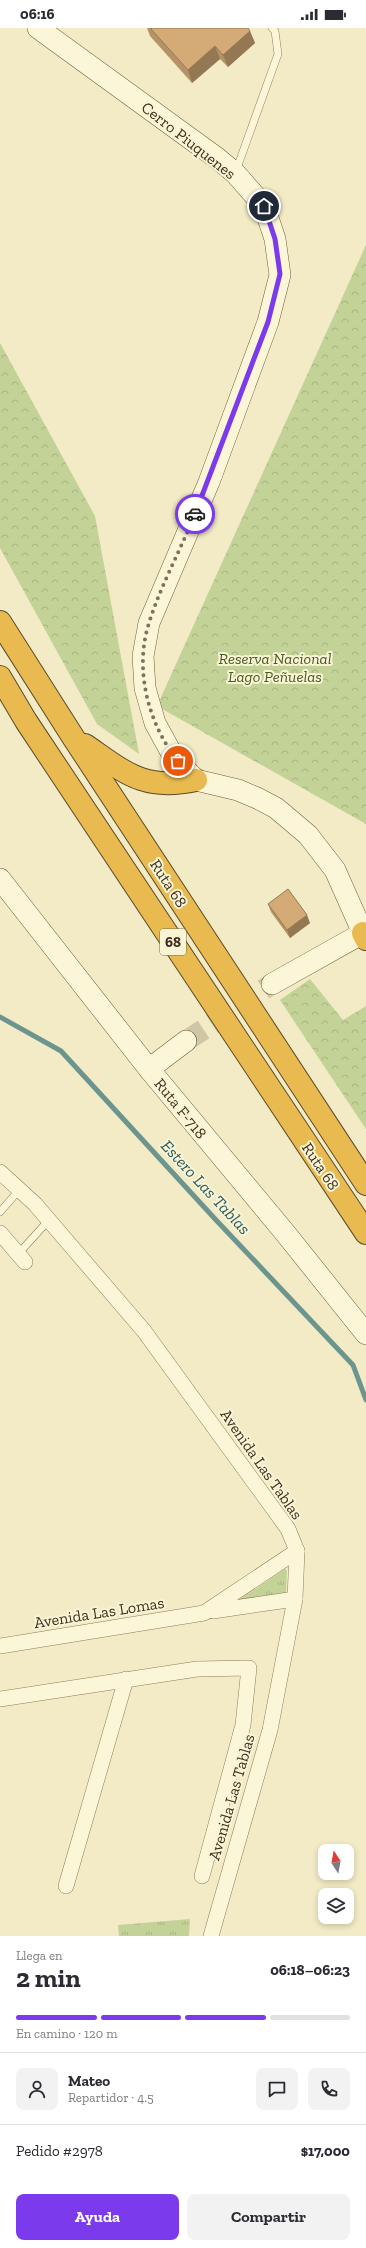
<!DOCTYPE html>
<html lang="es">
<meta charset="utf-8">
<style>
:root{--surface:#fff;--page:#f2f2f3;--text:#2b2b33;--muted:#7c7c81;--line:#e1e1e2;--accent:#7c3aed}
body{margin:0;font-family:"Zilla Slab",serif;background:var(--page);color:var(--text);height:100vh;display:flex;flex-direction:column;font-size:15px;white-space:nowrap}
*{box-sizing:border-box;margin:0}
p{font-size:13px;color:var(--muted)}
.icon{flex:none;width:22px;height:22px;fill:none;stroke:currentColor;stroke-width:2;stroke-linecap:round;stroke-linejoin:round}
.map{position:relative;height:1908px;overflow:hidden}
.sheet{display:flex;flex-direction:column;background:var(--surface);flex:1}
.sheet>*{flex:none}
.needle{width:26px;rotate:349deg}
.fabs{position:absolute;left:318px;top:1816px;display:grid;gap:8px}
.fabs a{display:grid;place-items:center;width:36px;height:36px;border-radius:8px;background:var(--surface);box-shadow:0 2px 6px #0003;font-size:20px}
.pin{position:absolute;display:grid;place-items:center;width:34px;height:34px;color:#fff;margin:-17px;border:2px solid #fff;border-radius:50%;box-shadow:0 1px 4px #0007}
.courier{position:absolute;display:grid;place-items:center;width:40px;height:40px;margin:-20px;border:3px solid #7c3aed;border-radius:50%;background:#fff;color:#222;box-shadow:0 1px 5px #0007}
.overview em{font-style:normal;font-weight:700}
.overview div{display:flex;flex-direction:column-reverse}
.overview{display:flex;align-items:center;justify-content:space-between;height:68px;padding:0 16px}
h1{font-size:26px;font-weight:700;line-height:30px}
.bar{display:grid;grid-template-columns:repeat(4,1fr);gap:6px 4px;align-content:center;height:48px;padding:0 16px}
.bar i{height:5px;border-radius:3px;background:var(--line)}
.bar .active{background:var(--accent)}
.bar p{grid-column:span 4}
.line{display:flex;align-items:center;gap:10px;padding:0 16px;border-top:1px solid var(--line)}
.line div{flex:1}
.round{display:grid;place-items:center;flex:none;width:42px;height:42px;border-radius:8px;background:var(--page)}
.primary-button{display:flex;gap:8px;margin-top:auto;padding:8px 16px}
.primary-button a{flex:1;height:46px;border-radius:8px;background:var(--accent);color:#fff;font-size:16px;font-weight:700;line-height:46px;text-align:center}
.primary-button a+a{background:var(--page);color:var(--text)}
.status{display:flex;justify-content:space-between;align-items:center;height:28px;padding:0 20px;background:var(--surface);direction:ltr}
.status svg{height:11px;fill:currentColor}
.map>svg:first-child{display:block}
.grass{fill:url(#grass-tufts)}
.forest{fill:url(#forest-crowns)}
.lines{fill:none;stroke-linecap:round;stroke-linejoin:round}
.stream{stroke:#6c9590;stroke-width:5}
.secondary-tunnel{stroke:#cec6a4;stroke-width:21;stroke-dasharray:21 10;stroke-linecap:butt}
.lane-casing{stroke:#8f7d59;stroke-width:8}
.street-casing{stroke:#8f7d59;stroke-width:16}
.secondary-casing{stroke:#715e3c;stroke-width:22}
.highway-casing{stroke:#5d4a2d;stroke-width:24}
.lane{stroke:#fcf6d9;stroke-width:7}
.street{stroke:#fcf6d9;stroke-width:15}
.secondary{stroke:#fcf6d9;stroke-width:21}
.highway{stroke:#e8ba4f;stroke-width:22}
.wall{fill:#b69366}
.shaded-wall{fill:#947853}
.building{fill:#d4ab77;stroke:#947853}
.done{stroke:#7d7358;stroke-width:4;stroke-dasharray:0 7.2}
.route{stroke:#7c3aed;stroke-width:5}
.labels{text-anchor:middle;stroke-width:4;stroke-linejoin:round;paint-order:stroke}
.shield{fill:#f9f4d5;stroke:#766c55;stroke-width:1}
.shield-label{font-size:15px;font-weight:bold;fill:#3e321e}
.street-label{font-size:16px;fill:#3e321e;stroke:#f9f4d5}
.park-label{font-size:16px;font-style:italic;fill:#465c23;stroke:#f9f4d5}
.water-label{font-size:17px;font-style:italic;fill:#2c5b5f;stroke:#f9f4d5}
</style>
<div class="status"><b>06:16</b><svg viewBox="0 0 49 12"><path d="M0 12V9h3v3zM5 12V6h3v6zM10 12V3h3v9zM15 12V0h3v12zM26 1h20v11H26zM47 4h2v5h-2z"/></svg></div>
<div class="map">
<svg width="366" height="1908" viewBox="0 0 366 1908">
<defs>
<pattern id="grass-tufts" width="24" height="20" patternUnits="userSpaceOnUse"><rect width="24" height="20" fill="#c3d297"/><path d="M3 7l-1-3M5 7V3M7 7l1-3M15 17l-1-3M17 17v-4M19 17l1-3" fill="none" stroke="#a9b582"/></pattern>
<pattern id="forest-crowns" width="20" height="18" patternUnits="userSpaceOnUse"><rect width="20" height="18" fill="#c3d297"/><path d="M2 6a3 3 0 1 1 6 0M12 15a3 3 0 1 1 6 0" fill="none" stroke="#a9b582"/></pattern>
</defs>
<rect width="100%" height="100%" fill="#f2ebc5"/>
<g class="grass">
<polygon points="285,1541 287,1542 286,1565 239,1572"/>
<polygon points="190,1891 189,1908 119,1908 118,1897"/>
</g>
<g class="forest">
<polygon points="366,217 366,796 157,678"/>
<polygon points="0,315 95,488 139,726 97,696 0,520"/>
<polygon points="310,951 343,992 366,978 366,1101 280,972"/>
</g>
<g class="lines">
<polyline class="stream" points="0,989 61,1023 216,1192 353,1337 366,1372"/>
<polyline class="secondary-tunnel" points="186,1013 272,956"/>
<g class="lane-casing">
<g id="lane">
<polyline points="236,143 278,26 275,3 272,0"/>
<polyline points="0,1184 20,1161"/>
<polyline points="18,1226 49,1192"/>
</g>
</g>
<g class="street-casing">
<g id="street">
<polyline points="0,1144 35,1176 144,1303 288,1501 297,1523 295,1571 270,1702 211,1908"/>
<polyline points="0,1205 25,1234"/>
<polyline points="213,1583 295,1571"/>
<polyline points="0,1618 204,1585 297,1523"/>
<polyline points="0,1671 197,1641 249,1640 243,1697 202,1848"/>
<polyline points="66,1858 126,1651"/>
</g>
</g>
<g class="secondary-casing">
<g id="secondary">
<polyline points="38,0 217,130 235,145 264,178 275,211 280,247 268,294 209,454 149,595 143,628 145,660 155,695 172,726 184,740 196,752 238,762 257,770 276,780 308,807 335,842 363,905 272,956"/>
<polyline points="0,851 149,1041 286,1206 366,1306"/>
<polyline points="149,1041 186,1013"/>
</g>
</g>
<g class="highway-casing">
<g id="highway">
<polyline points="0,594 73,709 366,1156"/>
<polyline points="0,649 26,693 366,1205"/>
<path d="M 85,717 C 126,745 143,763 196,752"/>
<polyline points="363,905 366,911"/>
</g>
</g>
<use href="#lane" class="lane"/>
<use href="#street" class="street"/>
<use href="#secondary" class="secondary"/>
<use href="#highway" class="highway"/>
</g>
<g class="wall">
<polygon points="147,0 248,0 255,15 228,39 220,31 192,55 150,8"/>
<polygon points="268,876 310,895 290,910 271,884"/>
</g>
<g class="shaded-wall">
<polygon points="250,3 255,15 228,39 223,27"/>
<polygon points="215,18 220,31 192,55 188,42"/>
<polygon points="307,887 310,895 290,910 287,902"/>
</g>
<g class="building">
<polygon points="150,0 248,0 250,3 223,27 215,18 188,42"/>
<polygon points="288,861 307,887 287,902 268,876"/>
</g>
<g class="lines">
<path class="done" d="M 178,733 C 148,696 134,641 149,595 C 160,559 181,521 195,486"/>
<polyline class="route" points="195,486 268,294 280,246 275,211 264,178"/>
</g>
<g class="labels">
<rect class="shield" x="160" y="901" width="26" height="26" rx="3"/>
<g class="shield-label">
<text x="173" y="919">68</text>
</g>
<g class="street-label">
<text transform="translate(189 112) rotate(38)" y="6">Cerro Piuquenes</text>
<text transform="translate(169 855) rotate(57)" y="6">Ruta 68</text>
<text transform="translate(181 1080) rotate(51)" y="6">Ruta F-718</text>
<text transform="translate(321 1138) rotate(56)" y="6">Ruta 68</text>
<text transform="translate(262 1436) rotate(55)" y="6">Avenida Las Tablas</text>
<text transform="translate(99 1584) rotate(-9)" y="6">Avenida Las Lomas</text>
<text transform="translate(231 1769) rotate(-74)" y="6">Avenida Las Tablas</text>
</g>
<g class="park-label">
<text x="275" y="636">Reserva Nacional<tspan x="275" dy="18">Lago Peñuelas</tspan></text>
</g>
<g class="water-label">
<text transform="translate(206 1159) rotate(47)" y="6">Estero Las Tablas</text>
</g>
</g>
</svg>
<div class="fabs">
<a><svg class="needle" viewBox="-14 -14 28 28"><path d="M0-13l5 13h-10z" fill="#e53935"/><path d="M0 13l5-13h-10z" fill="#7c7c81"/></svg></a>
<a><svg class="icon" aria-label="layers" viewBox="0 0 24 24"><path d="M12 4l9 5-9 5-9-5zM3 14l9 5 9-5"/></svg></a>
</div>
<div class="pin" style="left:178px;top:733px;background:#ea580c"><svg class="icon" aria-label="bag" viewBox="0 0 24 24"><path d="M5 8h14l-1 12H6zM9 8a3 3 0 0 1 6 0"/></svg></div>
<div class="pin" style="left:264px;top:178px;background:#1f2937"><svg class="icon" aria-label="home" viewBox="0 0 24 24"><path d="M3 11l9-7 9 7M6 9v11h12V9"/></svg></div>
<div class="courier" style="left:195px;top:486px"><svg class="icon" aria-label="car" viewBox="0 0 24 24"><path d="M5 17H2v-5l4-1 3-4h7l3 4 3 1v5h-3M9 17h6M6 11h13"/><circle cx="7" cy="17" r="2"/><circle cx="17" cy="17" r="2"/></svg></div>
</div>
<section class="sheet">
<div class="overview"><div><h1>2 min</h1><p>Llega en</p></div><em>06:18–06:23</em></div>
<div class="bar"><i class="active"></i><i class="active"></i><i class="active"></i><i></i><p>En camino · 120 m</p></div>
<div class="line" style="height:72px"><a class="round"><svg class="icon" aria-label="person" viewBox="0 0 24 24"><circle cx="12" cy="8" r="4"/><path d="M4 21q1-7 8-7t8 7"/></svg></a><div><b>Mateo</b><p>Repartidor · 4.5</p></div><a class="round"><svg class="icon" aria-label="chat" viewBox="0 0 24 24"><path d="M4 5h16v11H9l-5 4z"/></svg></a><a class="round"><svg class="icon" aria-label="phone" viewBox="0 0 24 24"><path d="M5 4h4l2 5-3 2q2 4 5 5l2-3 5 2v4C11 20 4 13 5 4z"/></svg></a></div>
<div class="line" style="height:52px"><div>Pedido #2978</div><b>$17,000</b></div>
<div class="primary-button"><a>Ayuda</a><a>Compartir</a></div>
</section>
